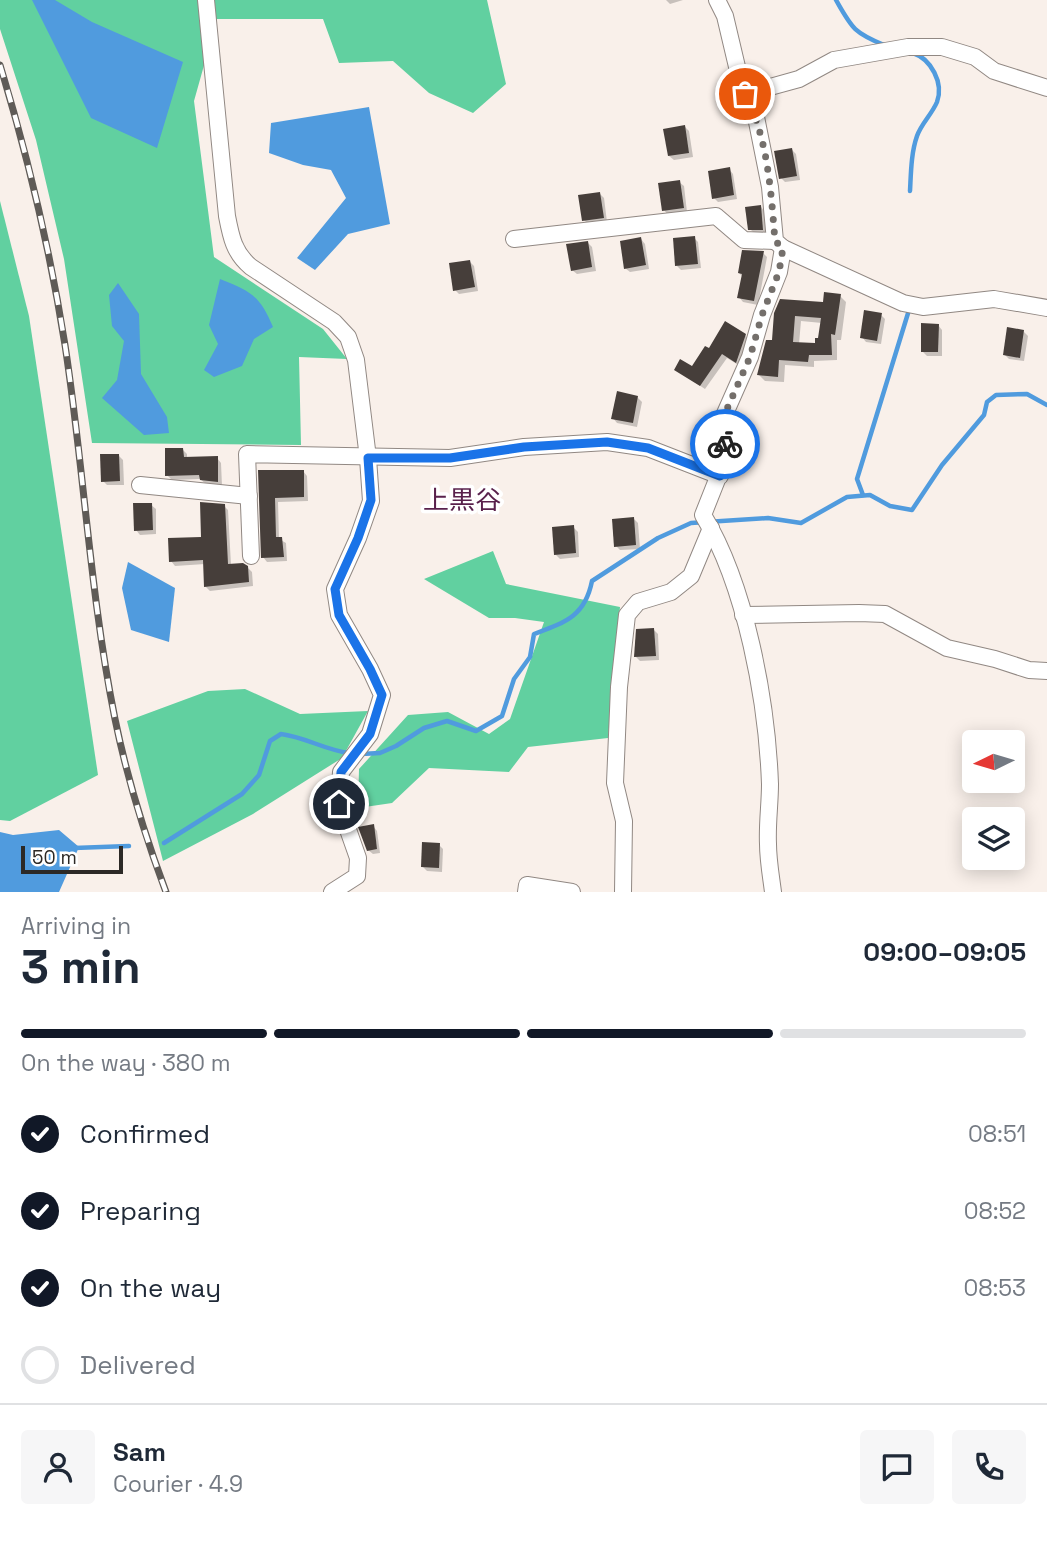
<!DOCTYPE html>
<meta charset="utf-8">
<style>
:root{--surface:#fff;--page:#f6f6f7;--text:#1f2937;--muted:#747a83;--line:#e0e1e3;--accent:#111827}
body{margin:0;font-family:"Space Grotesk","Noto Sans JP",sans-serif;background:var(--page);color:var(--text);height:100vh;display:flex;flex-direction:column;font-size:26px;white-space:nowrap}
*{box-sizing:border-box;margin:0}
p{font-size:23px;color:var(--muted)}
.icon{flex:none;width:38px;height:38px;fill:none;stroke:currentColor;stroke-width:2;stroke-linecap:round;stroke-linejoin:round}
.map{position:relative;height:892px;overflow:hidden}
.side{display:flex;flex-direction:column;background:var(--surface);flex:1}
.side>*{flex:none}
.needle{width:46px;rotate:265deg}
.tools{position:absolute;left:962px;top:730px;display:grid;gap:14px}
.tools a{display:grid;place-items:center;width:63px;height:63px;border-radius:7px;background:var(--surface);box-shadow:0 4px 18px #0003;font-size:35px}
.scale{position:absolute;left:21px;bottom:18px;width:102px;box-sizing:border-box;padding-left:7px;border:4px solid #2c2926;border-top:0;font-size:19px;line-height:24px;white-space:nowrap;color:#2c2926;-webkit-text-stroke:5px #fff;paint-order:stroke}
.pin{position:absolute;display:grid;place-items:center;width:60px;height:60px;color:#fff;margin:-30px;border:4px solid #fff;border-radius:50%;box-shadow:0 2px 7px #0007}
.courier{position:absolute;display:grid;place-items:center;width:70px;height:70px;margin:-35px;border:5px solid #1a73e8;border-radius:50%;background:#fff;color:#222;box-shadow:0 2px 9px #0007}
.overview em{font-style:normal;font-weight:600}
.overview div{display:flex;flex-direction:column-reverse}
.overview{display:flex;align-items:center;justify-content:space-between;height:119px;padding:0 21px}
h1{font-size:46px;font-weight:600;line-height:52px}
.bar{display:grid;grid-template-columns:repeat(4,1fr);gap:10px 7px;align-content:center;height:84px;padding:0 21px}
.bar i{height:9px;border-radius:5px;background:var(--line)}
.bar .current{background:var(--accent)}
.bar p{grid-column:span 4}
.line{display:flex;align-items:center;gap:18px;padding:0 21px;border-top:2px solid var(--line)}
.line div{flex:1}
.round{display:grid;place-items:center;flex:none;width:74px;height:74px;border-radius:7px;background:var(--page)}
ol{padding:0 21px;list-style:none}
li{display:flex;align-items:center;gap:21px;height:77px}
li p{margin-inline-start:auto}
li .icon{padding:7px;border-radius:50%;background:var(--accent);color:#fff;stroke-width:4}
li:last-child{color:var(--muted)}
li i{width:38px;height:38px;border:4px solid var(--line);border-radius:50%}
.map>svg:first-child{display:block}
.forest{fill:#61d0a0}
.water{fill:#509bde}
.shadow{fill:#0003;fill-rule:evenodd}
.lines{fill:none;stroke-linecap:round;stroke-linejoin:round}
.stream{stroke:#509bde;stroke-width:4.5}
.building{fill:#463e3a;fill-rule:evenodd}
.minor-casing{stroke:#918883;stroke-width:18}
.minor{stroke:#fff;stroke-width:16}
.rail-casing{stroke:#5f5b57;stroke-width:7}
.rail{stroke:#fff;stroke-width:4.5;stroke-dasharray:13;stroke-linecap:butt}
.done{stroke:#746f6b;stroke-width:7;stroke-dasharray:0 12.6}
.route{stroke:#1a73e8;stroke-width:9}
.labels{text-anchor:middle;stroke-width:7;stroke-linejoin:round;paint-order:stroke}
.quarter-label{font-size:26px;fill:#59214c;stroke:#fff}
</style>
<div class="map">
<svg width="1047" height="892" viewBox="0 0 1047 892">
<rect width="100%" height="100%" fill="#f9f0ea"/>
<g class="forest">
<polygon points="0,0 487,0 506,84 473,113 429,93 393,61 339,63 323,19 217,19 194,101 214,257 323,329 347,359 299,357 301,445 92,443 64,259 36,140 0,29"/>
<polygon points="0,201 29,316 98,775 10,821 0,820"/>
<polygon points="493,551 506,584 620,607 608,738 528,747 509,772 429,768 392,803 358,808 359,769 408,715 448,712 489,734 510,719 544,622 515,618 489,618 424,579"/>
<polygon points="245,689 300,714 368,711 342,758 253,814 163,861 127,721 208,691"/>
</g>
<g class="water">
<polygon points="32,0 55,0 92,22 183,62 157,148 91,118"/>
<polygon points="369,107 390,224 348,234 315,270 297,258 346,198 331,170 303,165 269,153 271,123"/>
<path d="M 220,279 C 251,291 260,296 273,327 L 254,339 L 242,366 L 214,377 L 204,370 L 218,344 L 209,325 Z"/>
<polygon points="118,283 139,314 141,374 167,417 169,433 144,435 102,398 117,380 124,341 112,326 109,295"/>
<polygon points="128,562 175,588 169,642 131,630 122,588"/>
<polygon points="59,830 79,847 59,892 0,892 0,832 13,835"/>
</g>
<g class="shadow">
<polygon points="666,0 683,0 670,4"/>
<polygon points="685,127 689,131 693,157 674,160 669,156"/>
<polygon points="792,150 796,154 800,180 785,182 781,178"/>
<polygon points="729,169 733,174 737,199 718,202 714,198"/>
<polygon points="679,182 684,186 687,212 668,215 664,210"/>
<polygon points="599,193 604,198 607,222 588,224 584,220"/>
<polygon points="761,207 765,212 767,234 753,232 749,228"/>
<polygon points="694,238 698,242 701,268 681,270 677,266"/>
<polygon points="641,239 645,244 649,269 630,272 625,268"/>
<polygon points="588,243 592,247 596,271 577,274 572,270"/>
<polygon points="763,253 767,257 758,305 743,302 739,297 743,277 739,273"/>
<polygon points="470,262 474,266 478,291 459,294 455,290"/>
<path d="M 840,296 L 846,302 L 841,340 L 837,340 L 837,360 L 814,361 L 814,367 L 785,365 L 784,382 L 765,381 L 759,375 L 774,342 L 776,313 L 825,304 ZM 801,321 L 822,323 L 820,340 L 817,345 L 799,344 Z"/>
<polygon points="881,315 885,319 881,344 866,342 862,337"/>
<polygon points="938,325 942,330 942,356 927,356 922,351"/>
<polygon points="1023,331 1028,336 1024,361 1009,359 1004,354"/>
<polygon points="745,335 749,340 740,366 727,358 705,389 676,370 692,369 709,350"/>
<polygon points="637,397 642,402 637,427 617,423 613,418"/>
<polygon points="183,450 187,454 187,459 217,458 221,463 222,486 206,484 200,479 172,480 167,475"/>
<polygon points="118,455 123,460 124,485 107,485 103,481"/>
<polygon points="303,471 307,476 308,501 278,502 279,539 286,543 287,561 267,562 263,557 260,472"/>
<polygon points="151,505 156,509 156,534 140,535 136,530"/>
<polygon points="224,506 228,510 231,565 247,567 252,572 253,586 210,591 205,586 205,564 175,566 171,561 203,538"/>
<polygon points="634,519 638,523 640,549 620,550 616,546"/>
<polygon points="573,527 578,532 579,557 560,559 555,554"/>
<polygon points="653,629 658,634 659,660 640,661 636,657"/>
<polygon points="373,826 377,831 380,853 373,854 368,850"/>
<polygon points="439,845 443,849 442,872 427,871 423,867"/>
</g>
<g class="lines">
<g class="stream">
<path d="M 836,0 C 852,28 853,32 884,45"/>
<path d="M 910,191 C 911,173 911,153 917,136 C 921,124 932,114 937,102 C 944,83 931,59 913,53"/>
<polyline points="863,495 857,479 909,310"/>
<path d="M 361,754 L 380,753 L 396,746 L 424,728 L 447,721 L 476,731 L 502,716 L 514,679 L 530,657 L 534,634 C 566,622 585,616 592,581 L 658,538 L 691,523 L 768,518 L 801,523 L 847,497 L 870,495 L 890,506 L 912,510 L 942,465 L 984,415 L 987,402 L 996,395 L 1027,394 L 1047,405"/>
<path d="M 164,843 L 242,794 L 259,775 L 270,741 L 281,734 C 305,737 325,750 349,753"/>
<polyline points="74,848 129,846"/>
</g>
</g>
<g class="building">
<polygon points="685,125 689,153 668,156 663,129"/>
<polygon points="792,148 797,176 779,179 774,151"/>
<polygon points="730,167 734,195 712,199 708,171"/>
<polygon points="680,180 684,208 662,211 658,183"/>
<polygon points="600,192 604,218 582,221 578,195"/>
<polygon points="761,205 763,230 748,230 745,207"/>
<polygon points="695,236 698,264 675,266 673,238"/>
<polygon points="641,237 646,265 624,269 620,241"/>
<polygon points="588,241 592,267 571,271 566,244"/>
<polygon points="742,250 764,251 754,301 737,298 742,274 738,273"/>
<polygon points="470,260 475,287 453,291 449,263"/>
<path d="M 824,292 L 841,294 L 835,335 L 831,334 L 832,355 L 809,355 L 808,362 L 779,360 L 778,377 L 757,375 L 766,340 L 772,340 L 774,313 L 780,299 L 823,302 ZM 795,316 L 821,318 L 818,338 L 815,338 L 815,343 L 793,342 Z"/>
<polygon points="864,310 882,313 877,341 860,338"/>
<polygon points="725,321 746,334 736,363 722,354 700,386 674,370 680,359 692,366 705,346 709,348"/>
<polygon points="921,323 939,324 938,352 921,352"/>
<polygon points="1007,327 1024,330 1020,358 1003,355"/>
<polygon points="617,391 638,396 633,423 611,419"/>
<polygon points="165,448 183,448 184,457 218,456 218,482 200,480 199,475 165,476"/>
<polygon points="100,454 119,454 120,481 101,482"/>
<polygon points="258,470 304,470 304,497 275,498 276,537 282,537 284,557 261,558"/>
<polygon points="200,502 225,504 228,564 243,563 248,566 249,582 204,587 203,560 169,562 168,538 201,537"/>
<polygon points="133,503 152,503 153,530 134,531"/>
<polygon points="634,517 636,545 614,547 612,519"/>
<polygon points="574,525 576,553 554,555 552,527"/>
<polygon points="654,628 656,656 634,657 636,629"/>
<polygon points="374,824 377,849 367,851 358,827"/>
<polygon points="422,842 440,843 439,868 421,867"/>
</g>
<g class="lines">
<g class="minor-casing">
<g id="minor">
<path d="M 206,0 L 227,216 C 231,237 234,253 251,267 L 334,322 L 348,337 L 356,360 L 368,458 L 371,501 L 358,538 L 335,589 L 339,615 L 370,669 L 382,695 L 370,734 L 341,772 L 339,804 L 358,858 L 357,876 L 332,892"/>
<polyline points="717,0 725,16 742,88 755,112 770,187 775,241 783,248 903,303 923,307 994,299 1047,308"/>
<polyline points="745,94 799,79 834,60 908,47 942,47 975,57 994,71 1047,88"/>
<polyline points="514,239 716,216 744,240 775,241"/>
<polyline points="140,485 249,496"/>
<polyline points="251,556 247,454 450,458 524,447 607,442 648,448 720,476"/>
<polyline points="743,615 859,613 885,614 947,648 995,659 1029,670 1047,671"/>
<polyline points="526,892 527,885 572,892"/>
<polyline points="623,892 624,821 615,783 619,687 627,615 638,602 671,592 691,576 711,528"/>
<path d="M 773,892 C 771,876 768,860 768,844 C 767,824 770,804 770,784 C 767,701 746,586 703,515 L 726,457 L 723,418 L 750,357 L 762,315 L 779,272 L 783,248"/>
</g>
</g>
<use href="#minor" class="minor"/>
<g class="rail-casing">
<path id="rail" d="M 0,65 C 28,157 50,250 65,345 C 84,469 90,595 115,719 C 127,778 145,836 166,892"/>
</g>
<use href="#rail" class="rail"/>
</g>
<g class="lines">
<path class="done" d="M 725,444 L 723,418 L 750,357 L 762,315 L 779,272 L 783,248 L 775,241 C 771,192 768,138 745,94"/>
<polyline class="route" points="339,804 341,772 370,734 382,695 370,669 339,615 335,589 358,538 371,500 368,458 450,458 524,447 607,442 648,448 720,476 726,457 725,444"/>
</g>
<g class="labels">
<g class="quarter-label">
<text x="462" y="509">上黒谷</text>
</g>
</g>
</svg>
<div class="tools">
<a><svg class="needle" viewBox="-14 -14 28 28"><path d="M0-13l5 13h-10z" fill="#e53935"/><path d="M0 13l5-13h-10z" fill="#747a83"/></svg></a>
<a><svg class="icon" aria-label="layers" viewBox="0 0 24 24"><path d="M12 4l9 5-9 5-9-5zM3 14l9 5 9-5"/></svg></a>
</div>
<div class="scale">50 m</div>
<div class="pin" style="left:745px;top:94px;background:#ea580c"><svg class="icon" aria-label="bag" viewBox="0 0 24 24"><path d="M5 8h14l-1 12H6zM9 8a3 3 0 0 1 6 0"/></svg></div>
<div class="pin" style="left:339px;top:804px;background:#1f2937"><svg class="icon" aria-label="home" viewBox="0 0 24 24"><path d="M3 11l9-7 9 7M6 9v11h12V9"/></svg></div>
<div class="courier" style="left:725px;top:444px"><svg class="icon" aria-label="bike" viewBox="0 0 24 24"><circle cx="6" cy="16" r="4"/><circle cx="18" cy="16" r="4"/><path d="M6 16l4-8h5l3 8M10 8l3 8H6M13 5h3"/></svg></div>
</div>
<section class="side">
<div class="overview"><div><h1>3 min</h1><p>Arriving in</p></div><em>09:00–09:05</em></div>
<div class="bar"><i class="current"></i><i class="current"></i><i class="current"></i><i></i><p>On the way · 380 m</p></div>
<ol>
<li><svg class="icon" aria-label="check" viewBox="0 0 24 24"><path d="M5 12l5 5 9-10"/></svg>Confirmed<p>08:51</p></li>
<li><svg class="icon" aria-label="check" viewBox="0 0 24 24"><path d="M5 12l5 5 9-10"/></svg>Preparing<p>08:52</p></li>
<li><svg class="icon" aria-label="check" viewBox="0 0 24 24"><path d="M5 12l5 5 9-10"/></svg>On the way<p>08:53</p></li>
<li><i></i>Delivered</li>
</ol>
<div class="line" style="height:126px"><a class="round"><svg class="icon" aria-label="person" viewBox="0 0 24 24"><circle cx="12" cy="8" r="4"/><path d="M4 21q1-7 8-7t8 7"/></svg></a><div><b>Sam</b><p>Courier · 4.9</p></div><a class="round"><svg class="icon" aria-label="chat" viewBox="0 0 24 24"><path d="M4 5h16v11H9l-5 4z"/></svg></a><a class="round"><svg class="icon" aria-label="phone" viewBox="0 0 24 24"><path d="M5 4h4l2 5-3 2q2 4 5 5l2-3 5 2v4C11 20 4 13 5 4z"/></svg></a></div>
</section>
